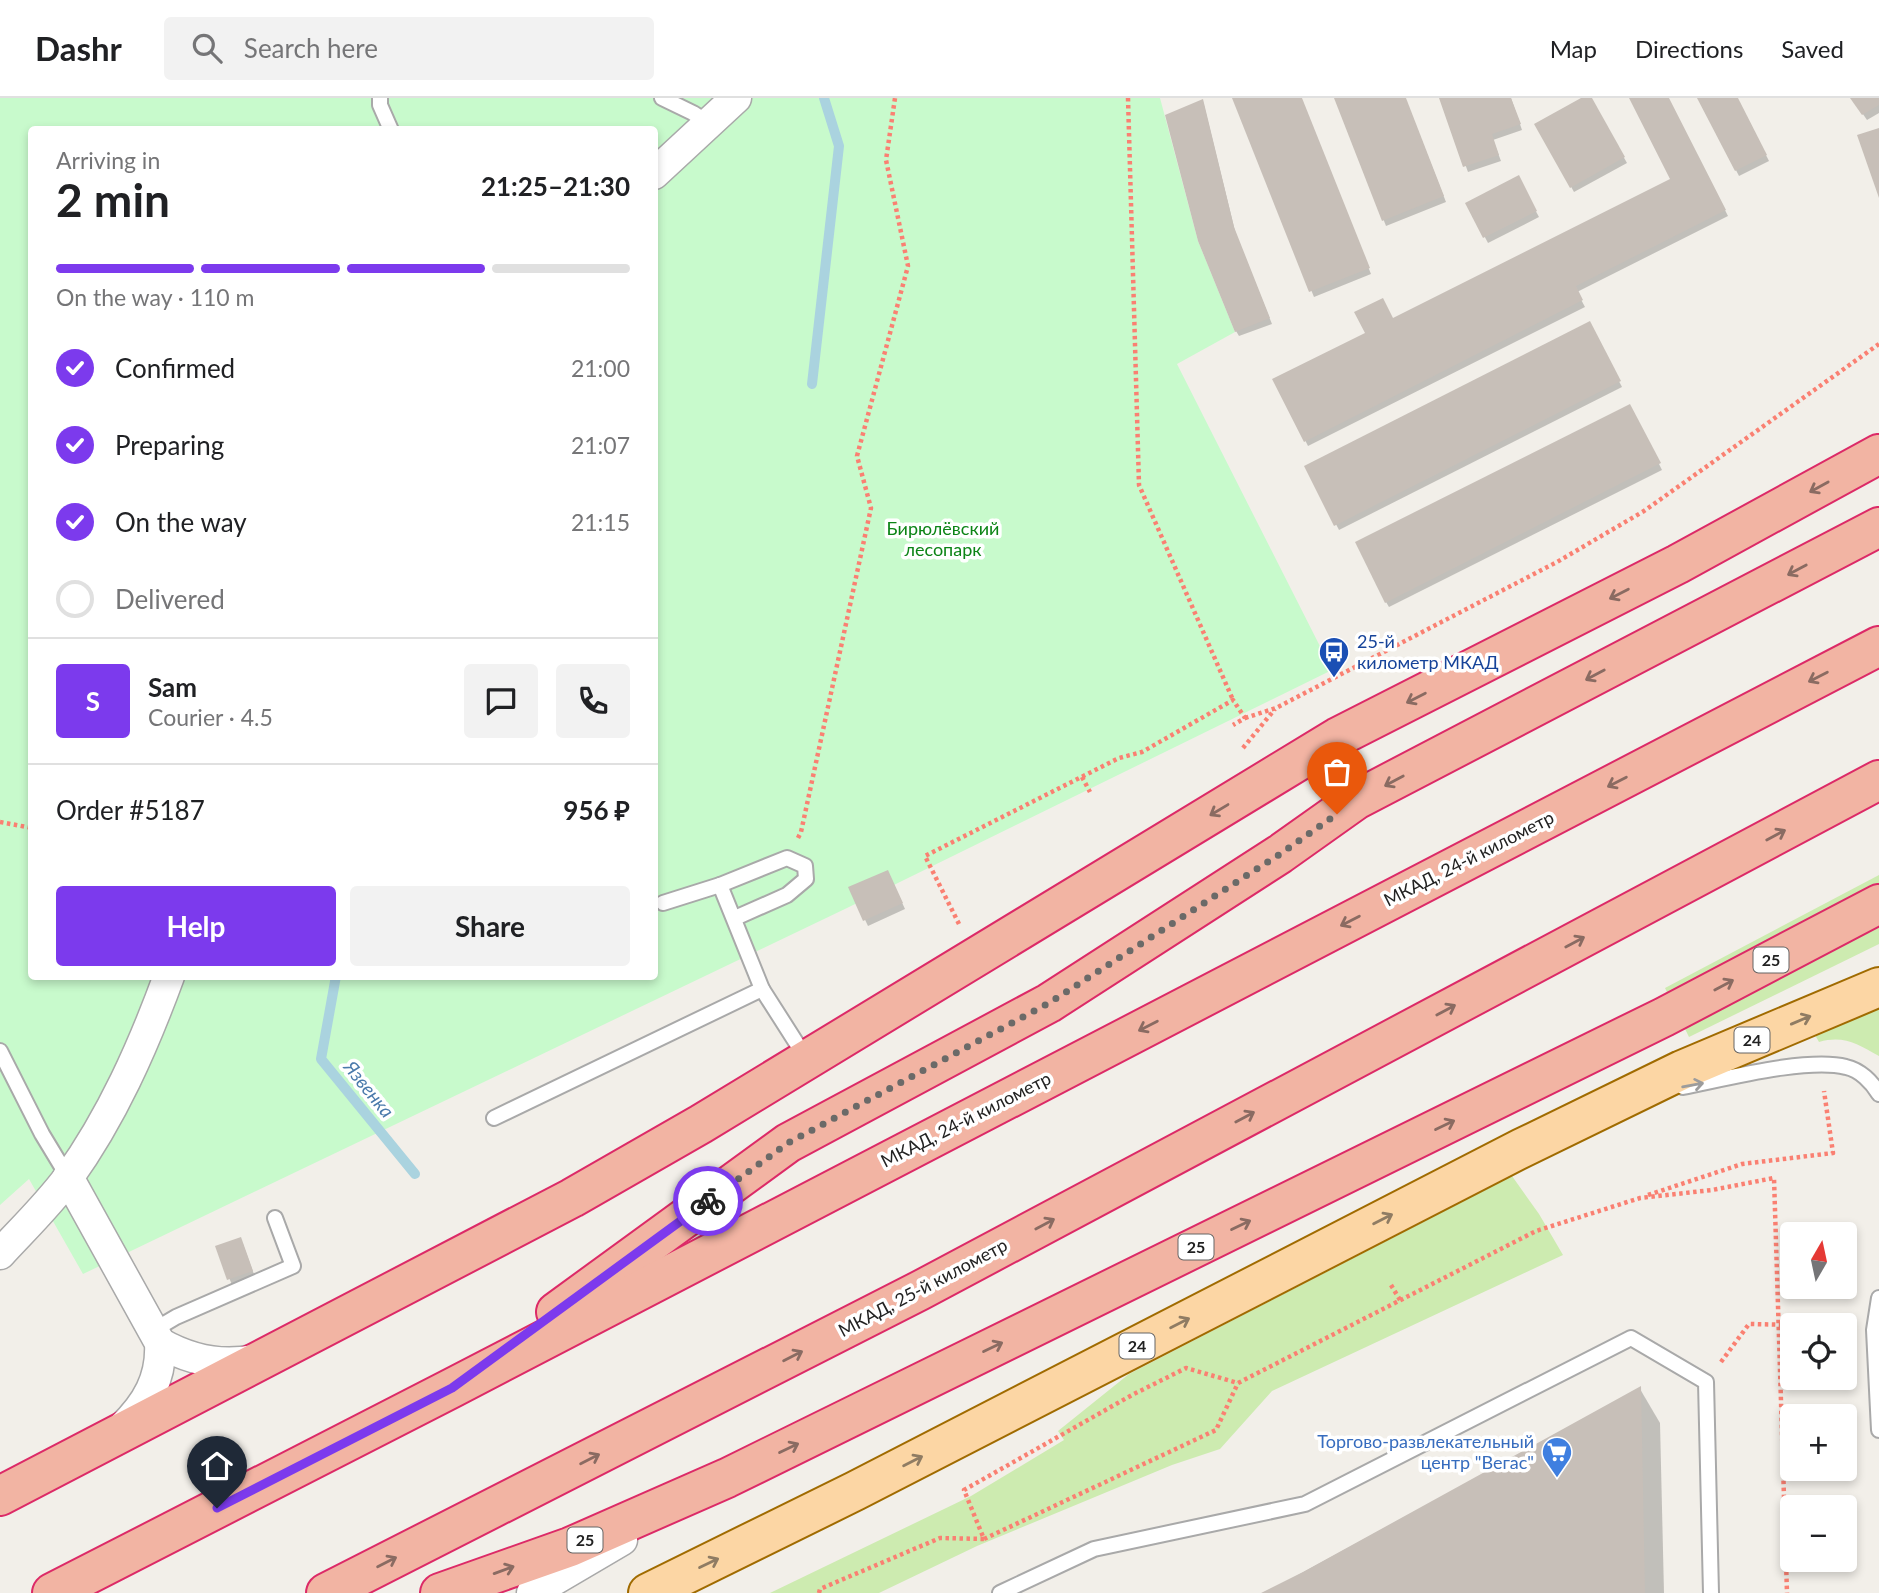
<!DOCTYPE html>
<meta charset="utf-8">
<style>
:root{--surface:#fff;--page:#f2f2f2;--text:#202124;--muted:#757577;--line:#e0e0e0;--accent:#7c3aed}
body{margin:0;font-family:Lato,sans-serif;background:var(--page);color:var(--text);height:100vh;display:flex;flex-direction:column;font-size:26px;white-space:nowrap}
*{box-sizing:border-box;margin:0}
p{font-size:23px;color:var(--muted)}
.icon{flex:none;width:38px;height:38px;fill:none;stroke:currentColor;stroke-width:2;stroke-linecap:round;stroke-linejoin:round}
.map{position:relative;flex:1;overflow:hidden}
.sheet{position:absolute;left:28px;top:28px;width:630px;height:854px;display:flex;flex-direction:column;background:var(--surface);border-radius:7px;box-shadow:0 4px 10px #0003}
.sheet>*{flex:none}
.needle{width:46px;rotate:9deg}
.tools{position:absolute;left:1780px;top:1124px;display:grid;gap:14px}
.tools a{display:grid;place-items:center;width:77px;height:77px;border-radius:7px;background:var(--surface);box-shadow:0 4px 10px #0003;font-size:35px}
.pin{position:absolute;display:grid;place-items:center;width:60px;height:60px;color:#fff;margin:-72px -30px;border-radius:50% 50% 50% 0;rotate:-45deg;box-shadow:0 0 7px #0007}
.pin .icon{rotate:45deg}
.courier{position:absolute;display:grid;place-items:center;width:70px;height:70px;margin:-35px;border:5px solid #7c3aed;border-radius:50%;background:#fff;color:#222;box-shadow:0 2px 9px #0007}
.headline em{font-style:normal;font-weight:700}
.headline div{display:flex;flex-direction:column-reverse}
.headline{display:flex;align-items:center;justify-content:space-between;height:119px;padding:0 28px}
h1{font-size:46px;font-weight:700;line-height:52px}
.bar{display:grid;grid-template-columns:repeat(4,1fr);gap:10px 7px;align-content:center;height:84px;padding:0 28px}
.bar i{height:9px;border-radius:5px;background:var(--line)}
.bar .active{background:var(--accent)}
.bar p{grid-column:span 4}
.line{display:flex;align-items:center;gap:18px;padding:0 28px;border-top:2px solid var(--line)}
.line div{flex:1}
.round{display:grid;place-items:center;flex:none;width:74px;height:74px;border-radius:7px;background:var(--page)}
ol{padding:0 28px;list-style:none}
li{display:flex;align-items:center;gap:21px;height:77px}
li p{margin-inline-start:auto}
li .icon{padding:7px;border-radius:50%;background:var(--accent);color:#fff;stroke-width:4}
li:last-child{color:var(--muted)}
li i{width:38px;height:38px;border:4px solid var(--line);border-radius:50%}
.cta{display:flex;gap:14px;margin-top:auto;padding:14px 28px}
.cta a{flex:1;height:80px;border-radius:7px;background:var(--accent);color:#fff;font-size:28px;font-weight:700;line-height:80px;text-align:center}
.cta a+a{background:var(--page);color:var(--text)}
header{display:flex;align-items:center;gap:42px;box-sizing:border-box;height:98px;padding:0 35px;background:var(--surface);border-bottom:2px solid var(--line)}
header strong{font-size:33px}
nav{display:flex;gap:38px;margin-inline-start:auto;font-size:24px}
.search{width:490px;height:63px;background:var(--page);display:flex;align-items:center;gap:18px;box-sizing:border-box;padding:0 24px;border-radius:7px;color:var(--muted);font-size:26px}
.map>svg:first-child{display:block}
.grass{fill:#cdebb0}
.park{fill:#c8facc;fill-rule:evenodd}
.shadow{fill:#0003}
.lines{fill:none;stroke-linecap:round;stroke-linejoin:round}
.stream{stroke:#aad3df;stroke-width:10}
.building{fill:#c7bfb8}
.service-casing{stroke:#a9a9a9;stroke-width:18}
.minor-casing{stroke:#a9a9a9;stroke-width:33}
.primary-casing{stroke:#a06b00;stroke-width:42}
.trunk-casing{stroke:#dc2a67;stroke-width:42}
.path{stroke:#fa8072;stroke-width:4.5;stroke-dasharray:3.5 3.5;stroke-linecap:butt}
.service{stroke:#fff;stroke-width:14}
.minor{stroke:#fff;stroke-width:30}
.primary{stroke:#fcd6a4;stroke-width:38}
.trunk{stroke:#f2b4a3;stroke-width:38}
.oneway{stroke:#8a6b62}
.oneway2{stroke:#8f7c63}
.oneway3{stroke:#9c9c9c}
.done{stroke:#6b6a68;stroke-width:7;stroke-dasharray:0 12.6}
.route{stroke:#7c3aed;stroke-width:9}
.labels{text-anchor:middle;stroke-width:7;stroke-linejoin:round;paint-order:stroke}
.shield{fill:#fff;stroke:#646464;stroke-width:2}
.shield-label{font-size:16px;font-weight:bold;fill:#222}
.park-label{font-size:18px;fill:#0c8416;stroke:#fff}
.transit-label{font-size:18px;fill:#164399;stroke:#fff;text-anchor:start}
.street-label{font-size:18px;fill:#222;stroke:#fff}
.shop-label{font-size:18px;fill:#366cbe;stroke:#fff;text-anchor:end}
.water-label{font-size:19px;font-style:italic;fill:#4a7aab;stroke:#fff}
</style>
<header>
<strong>Dashr</strong>
<div class="search"><svg class="icon" aria-label="search" viewBox="0 0 24 24"><circle cx="10" cy="10" r="6"/><path d="M15 15l6 6"/></svg>Search here</div>
<nav><a>Map</a><a>Directions</a><a>Saved</a></nav>
</header>
<div class="map">
<svg width="1879" height="1495" viewBox="0 0 1879 1495">
<rect width="100%" height="100%" fill="#f2efe9"/>
<g class="grass">
<polygon points="1879,777 1879,846 1689,939 1665,890"/>
<path d="M 1879,910 L 1879,958 C 1857,946 1844,937 1819,944 L 1815,937 Z"/>
<polygon points="1512,1078 1539,1116 1563,1157 1272,1293 1220,1351 1172,1367 977,1448 879,1495 770,1495 971,1398 1064,1342 1058,1333 1129,1276"/>
</g>
<path class="park" d="M 0,0 L 1160,0 L 1198,143 L 1235,234 L 1177,266 L 1332,572 L 847,810 L 83,1176 L 29,1081 L 0,1107 ZM 32,32 L 654,32 L 654,878 L 32,878 Z"/>
<g class="shadow">
<polygon points="1233,0 1301,0 1371,176 1314,199"/>
<polygon points="1336,0 1405,0 1446,104 1386,128"/>
<polygon points="1441,0 1511,0 1522,32 1493,42 1501,63 1468,74"/>
<polygon points="1584,0 1590,0 1627,65 1574,94 1537,27"/>
<polygon points="1631,0 1668,0 1728,118 1577,194 1585,209 1308,348 1275,282 1672,82"/>
<polygon points="1699,0 1737,0 1769,63 1739,78"/>
<polygon points="1852,0 1879,0 1879,15 1867,22"/>
<polygon points="1203,3 1236,137 1272,226 1239,238 1236,233"/>
<polygon points="1518,80 1539,119 1488,145 1467,105"/>
<polygon points="1589,226 1622,289 1339,432 1306,368"/>
<polygon points="1630,308 1662,372 1389,509 1386,504"/>
<polygon points="890,779 905,811 868,828 850,790"/>
<polygon points="243,1146 255,1179 232,1187 217,1149"/>
<polygon points="1640,1291 1660,1325 1664,1495 1265,1495"/>
</g>
<g class="lines">
<g class="stream">
<polyline points="812,286 839,48 824,0"/>
<polyline points="336,878 321,961 415,1076"/>
</g>
</g>
<g class="building">
<polygon points="1232,0 1302,0 1370,170 1309,194"/>
<polygon points="1334,0 1406,0 1444,98 1382,123"/>
<polygon points="1439,0 1511,0 1521,26 1492,36 1499,57 1463,69"/>
<polygon points="1581,0 1592,0 1625,59 1570,90 1534,26"/>
<polygon points="1629,0 1669,0 1726,112 1576,188 1583,202 1304,344 1272,281 1365,235 1354,214 1383,200 1393,220 1670,81"/>
<polygon points="1697,0 1738,0 1767,57 1735,73"/>
<polygon points="1850,0 1879,0 1879,7 1862,17"/>
<polygon points="1203,1 1234,129 1270,220 1235,234 1198,143 1165,17"/>
<polygon points="1879,30 1879,100 1857,37"/>
<polygon points="1519,77 1537,113 1483,140 1465,105"/>
<polygon points="1590,223 1621,283 1334,428 1304,368"/>
<polygon points="1630,306 1661,365 1385,505 1355,444"/>
<polygon points="888,772 903,805 863,823 848,789"/>
<polygon points="241,1139 253,1173 227,1182 215,1148"/>
<polygon points="1641,1288 1645,1495 1261,1495 1303,1474"/>
</g>
<g class="lines">
<g class="service-casing">
<g id="service">
<polyline points="380,0 380,7 391,32"/>
<polyline points="662,0 693,15 710,26"/>
<polyline points="720,787 762,891"/>
<polyline points="663,805 720,787 787,760 805,768 806,781 787,797 735,820"/>
<polyline points="0,953 42,1036 68,1079"/>
<path d="M 1683,989 C 1724,981 1808,959 1846,969 C 1860,972 1872,984 1879,996"/>
<polyline points="494,1020 762,891 806,960"/>
<polyline points="1879,1200 1874,1232 1879,1332"/>
<polyline points="154,1232 176,1219 293,1168 275,1120"/>
<polyline points="1000,1495 1094,1451 1305,1406 1631,1240 1706,1284 1711,1495"/>
</g>
</g>
<g class="minor-casing">
<g id="minor">
<polyline points="654,76 736,0"/>
<path d="M 68,1079 L 160,1245 C 162,1280 147,1306 122,1330"/>
<path d="M 0,1156 C 23,1131 48,1107 68,1080 C 112,1019 143,949 169,878"/>
<path d="M 160,1245 C 190,1262 220,1269 254,1262"/>
<polyline points="532,1495 622,1442"/>
</g>
</g>
<g class="primary-casing">
<polyline id="primary" points="648,1495 855,1393 1522,1050 1682,972 1879,889"/>
</g>
<g class="trunk-casing">
<g id="trunk">
<polyline points="556,1214 788,1045 1049,905 1280,756 1356,702 1879,429"/>
<polyline points="0,1398 572,1100 701,1026 1338,639 1678,466 1879,356"/>
<polyline points="52,1495 452,1290 1879,548"/>
<polyline points="326,1495 919,1193 1879,682"/>
<polyline points="440,1495 570,1449 727,1380 1664,919 1879,806"/>
</g>
</g>
<g class="path">
<polyline points="1128,0 1139,387 1233,602"/>
<polyline points="1245,620 1276,610 1557,464 1644,413 1879,246"/>
<polyline points="1243,650 1275,611"/>
<polyline points="1082,679 1090,694"/>
<polyline points="0,724 32,730"/>
<polyline points="798,740 801,734 871,410 857,358 908,168 886,62 895,0"/>
<polyline points="959,826 925,758 1119,660 1142,654 1233,602 1245,620 1233,627"/>
<polyline points="1648,1097 1742,1066 1833,1055 1824,993"/>
<polyline points="1391,1187 1400,1202"/>
<polyline points="1721,1264 1749,1226 1792,1227"/>
<polyline points="984,1441 1216,1332 1238,1285"/>
<polyline points="819,1495 820,1491 940,1440 984,1441 964,1392 1132,1297 1186,1270 1238,1285 1536,1133 1640,1100 1712,1092 1774,1080 1787,1495"/>
</g>
<use href="#service" class="service"/>
<use href="#minor" class="minor"/>
<use href="#primary" class="primary"/>
<use href="#trunk" class="trunk"/>
</g>
<defs><path id="oneway-shaft" d="M-6 0H5M1.5-3L5.5 0L1.5 3" fill="none" stroke-width="1.6" stroke-linecap="round" stroke-linejoin="round" transform="scale(1.75)"/></defs>
<g class="oneway">
<use href="#oneway-shaft" transform="translate(1819 389) rotate(151)"/>
<use href="#oneway-shaft" transform="translate(1797 472) rotate(152)"/>
<use href="#oneway-shaft" transform="translate(1619 496) rotate(153)"/>
<use href="#oneway-shaft" transform="translate(1595 577) rotate(152)"/>
<use href="#oneway-shaft" transform="translate(1818 579) rotate(153)"/>
<use href="#oneway-shaft" transform="translate(1416 600) rotate(153)"/>
<use href="#oneway-shaft" transform="translate(1394 683) rotate(152)"/>
<use href="#oneway-shaft" transform="translate(1617 684) rotate(153)"/>
<use href="#oneway-shaft" transform="translate(1219 712) rotate(149)"/>
<use href="#oneway-shaft" transform="translate(1776 737) rotate(-28)"/>
<use href="#oneway-shaft" transform="translate(1350 823) rotate(153)"/>
<use href="#oneway-shaft" transform="translate(1575 844) rotate(-28)"/>
<use href="#oneway-shaft" transform="translate(1724 887) rotate(-28)"/>
<use href="#oneway-shaft" transform="translate(1446 912) rotate(-28)"/>
<use href="#oneway-shaft" transform="translate(1148 928) rotate(153)"/>
<use href="#oneway-shaft" transform="translate(1245 1019) rotate(-28)"/>
<use href="#oneway-shaft" transform="translate(1445 1027) rotate(-26)"/>
<use href="#oneway-shaft" transform="translate(1045 1126) rotate(-28)"/>
<use href="#oneway-shaft" transform="translate(1241 1127) rotate(-26)"/>
<use href="#oneway-shaft" transform="translate(993 1249) rotate(-26)"/>
<use href="#oneway-shaft" transform="translate(793 1258) rotate(-27)"/>
<use href="#oneway-shaft" transform="translate(789 1350) rotate(-26)"/>
<use href="#oneway-shaft" transform="translate(590 1361) rotate(-27)"/>
<use href="#oneway-shaft" transform="translate(387 1464) rotate(-27)"/>
<use href="#oneway-shaft" transform="translate(504 1472) rotate(-20)"/>
</g>
<g class="oneway2">
<use href="#oneway-shaft" transform="translate(1801 922) rotate(-23)"/>
<use href="#oneway-shaft" transform="translate(1383 1121) rotate(-27)"/>
<use href="#oneway-shaft" transform="translate(1180 1225) rotate(-27)"/>
<use href="#oneway-shaft" transform="translate(913 1363) rotate(-27)"/>
<use href="#oneway-shaft" transform="translate(709 1465) rotate(-26)"/>
</g>
<use class="oneway3" href="#oneway-shaft" transform="translate(1693 987) rotate(-10)"/>
<g class="lines">
<polyline class="done" points="708,1103 788,1045 1049,905 1280,756 1337,716"/>
<polyline class="route" points="217,1410 452,1290 708,1103"/>
</g>
<defs>
<g id="bus-pin" transform="scale(1.575)"><path d="M0 17L-7.5 6A9.5 9.5 0 1 1 7.5 6Z" fill="#1a4fb4" stroke="#fff"/><path d="M-5-6H5V4H4V6H2V4H-2V6H-4V4H-5ZM-3.5-4V0h7V-4ZM-3.5 1.2v1.5H-2V1.2ZM2 1.2v1.5H3.5V1.2Z" fill="#fff"/></g>
<g id="supermarket-pin" transform="scale(1.575)"><path d="M0 17L-7.5 6A9.5 9.5 0 1 1 7.5 6Z" fill="#3f7fe0" stroke="#fff"/><path d="M-6-5.5h2.5l.6 2H6L4.5 2H-2.5L-4.4-4H-6ZM-1.5 3.2a1.3 1.3 0 1 0 .1 0ZM3 3.2a1.3 1.3 0 1 0 .1 0Z" fill="#fff"/></g>
</defs>
<g fill-rule="evenodd">
<use href="#bus-pin" x="1334" y="554"/>
<use href="#supermarket-pin" x="1557" y="1354"/>
</g>
<g class="labels">
<g class="shield">
<rect x="1753.5" y="849.5" width="35" height="25" rx="5"/>
<rect x="1734.5" y="929.5" width="35" height="25" rx="5"/>
<rect x="1178.5" y="1136.5" width="35" height="25" rx="5"/>
<rect x="1119.5" y="1235.5" width="35" height="25" rx="5"/>
<rect x="567.5" y="1429.5" width="35" height="25" rx="5"/>
</g>
<g class="shield-label">
<text x="1771" y="868">25</text>
<text x="1752" y="948">24</text>
<text x="1196" y="1155">25</text>
<text x="1137" y="1254">24</text>
<text x="585" y="1448">25</text>
</g>
<g class="park-label">
<text x="943" y="437">Бирюлёвский<tspan x="943" dy="21">лесопарк</tspan></text>
</g>
<g class="transit-label">
<text x="1357" y="550">25-й<tspan x="1357" dy="21">километр МКАД</tspan></text>
</g>
<g class="street-label">
<text transform="translate(1469 761) rotate(-27)" y="6">МКАД, 24-й километр</text>
<text transform="translate(966 1022) rotate(-27)" y="6">МКАД, 24-й километр</text>
<text transform="translate(923 1190) rotate(-28)" y="6">МКАД, 25-й километр</text>
</g>
<g class="shop-label">
<text x="1534" y="1350">Торгово-развлекательный<tspan x="1534" dy="21">центр "Вегас"</tspan></text>
</g>
<g class="water-label">
<text transform="translate(369 991) rotate(51)" y="7">Язвенка</text>
</g>
</g>
</svg>
<div class="tools">
<a><svg class="needle" viewBox="-14 -14 28 28"><path d="M0-13l5 13h-10z" fill="#e53935"/><path d="M0 13l5-13h-10z" fill="#757577"/></svg></a>
<a><svg class="icon" aria-label="locate" viewBox="0 0 24 24"><circle cx="12" cy="12" r="6"/><path d="M12 2v4M12 18v4M2 12h4M18 12h4"/></svg></a>
<a>+</a>
<a>−</a>
</div>
<div class="pin" style="left:1337px;top:716px;background:#ea580c"><svg class="icon" aria-label="bag" viewBox="0 0 24 24"><path d="M5 8h14l-1 12H6zM9 8a3 3 0 0 1 6 0"/></svg></div>
<div class="pin" style="left:217px;top:1410px;background:#1f2937"><svg class="icon" aria-label="home" viewBox="0 0 24 24"><path d="M3 11l9-7 9 7M6 9v11h12V9"/></svg></div>
<div class="courier" style="left:708px;top:1103px"><svg class="icon" aria-label="bike" viewBox="0 0 24 24"><circle cx="6" cy="16" r="4"/><circle cx="18" cy="16" r="4"/><path d="M6 16l4-8h5l3 8M10 8l3 8H6M13 5h3"/></svg></div>
<section class="sheet">
<div class="headline"><div><h1>2 min</h1><p>Arriving in</p></div><em>21:25–21:30</em></div>
<div class="bar"><i class="active"></i><i class="active"></i><i class="active"></i><i></i><p>On the way · 110 m</p></div>
<ol>
<li><svg class="icon" aria-label="check" viewBox="0 0 24 24"><path d="M5 12l5 5 9-10"/></svg>Confirmed<p>21:00</p></li>
<li><svg class="icon" aria-label="check" viewBox="0 0 24 24"><path d="M5 12l5 5 9-10"/></svg>Preparing<p>21:07</p></li>
<li><svg class="icon" aria-label="check" viewBox="0 0 24 24"><path d="M5 12l5 5 9-10"/></svg>On the way<p>21:15</p></li>
<li><i></i>Delivered</li>
</ol>
<div class="line" style="height:126px"><b class="round" style="background:var(--accent);color:#fff">S</b><div><b>Sam</b><p>Courier · 4.5</p></div><a class="round"><svg class="icon" aria-label="chat" viewBox="0 0 24 24"><path d="M4 5h16v11H9l-5 4z"/></svg></a><a class="round"><svg class="icon" aria-label="phone" viewBox="0 0 24 24"><path d="M5 4h4l2 5-3 2q2 4 5 5l2-3 5 2v4C11 20 4 13 5 4z"/></svg></a></div>
<div class="line" style="height:91px"><div>Order #5187</div><b>956 ₽</b></div>
<div class="cta"><a>Help</a><a>Share</a></div>
</section>
</div>
